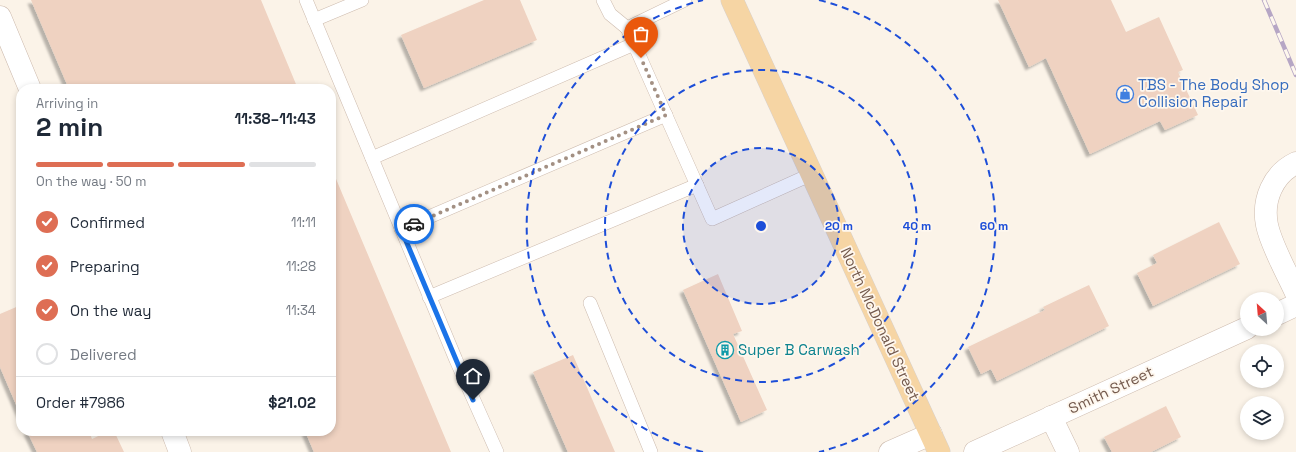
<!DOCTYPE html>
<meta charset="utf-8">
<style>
:root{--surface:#fff;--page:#f6f6f7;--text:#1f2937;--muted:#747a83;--line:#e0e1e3;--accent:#de6e54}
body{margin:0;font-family:"Space Grotesk",sans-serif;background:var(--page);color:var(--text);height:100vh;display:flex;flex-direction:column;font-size:15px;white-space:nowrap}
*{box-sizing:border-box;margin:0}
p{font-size:13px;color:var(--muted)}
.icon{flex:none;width:22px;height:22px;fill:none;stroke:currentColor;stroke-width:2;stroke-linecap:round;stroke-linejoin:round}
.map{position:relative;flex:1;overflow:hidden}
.panel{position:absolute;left:16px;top:84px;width:320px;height:352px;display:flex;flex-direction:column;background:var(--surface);border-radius:16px;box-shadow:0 2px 6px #0003}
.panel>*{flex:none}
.needle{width:26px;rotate:334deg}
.controls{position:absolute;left:1240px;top:292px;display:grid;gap:8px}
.controls a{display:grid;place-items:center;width:44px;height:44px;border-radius:50%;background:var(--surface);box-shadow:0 2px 6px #0003;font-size:20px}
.pin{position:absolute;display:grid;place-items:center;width:34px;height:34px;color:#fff;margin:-41px -17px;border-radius:50% 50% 50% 0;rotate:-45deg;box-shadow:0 0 4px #0007}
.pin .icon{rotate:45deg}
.courier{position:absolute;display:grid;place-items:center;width:40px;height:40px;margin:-20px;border:3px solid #1a73e8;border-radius:50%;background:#fff;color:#222;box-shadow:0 1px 5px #0007}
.overview em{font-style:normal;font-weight:800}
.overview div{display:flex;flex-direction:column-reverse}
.overview{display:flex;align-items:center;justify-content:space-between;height:68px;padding:0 20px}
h1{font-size:26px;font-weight:800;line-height:30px}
.bar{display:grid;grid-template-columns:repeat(4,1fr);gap:6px 4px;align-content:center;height:48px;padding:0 20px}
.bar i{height:5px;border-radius:3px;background:var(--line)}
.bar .active{background:var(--accent)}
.bar p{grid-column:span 4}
.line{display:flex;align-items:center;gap:10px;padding:0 20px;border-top:1px solid var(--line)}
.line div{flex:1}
ol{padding:0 20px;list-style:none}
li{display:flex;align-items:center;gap:12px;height:44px}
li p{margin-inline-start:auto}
li .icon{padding:4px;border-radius:50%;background:var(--accent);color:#fff;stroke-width:4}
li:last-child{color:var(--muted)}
li i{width:22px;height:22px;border:2px solid var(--line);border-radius:50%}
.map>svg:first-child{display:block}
.building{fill:#efd2c1;filter:url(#shadow)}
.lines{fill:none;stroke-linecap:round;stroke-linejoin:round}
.service-casing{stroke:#cdbbae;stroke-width:14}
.minor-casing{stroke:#cdbbae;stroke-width:23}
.primary-casing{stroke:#d8d1cd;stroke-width:23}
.service{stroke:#fff;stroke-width:13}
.minor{stroke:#fff;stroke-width:22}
.primary{stroke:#f6d5a4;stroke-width:22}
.rail-casing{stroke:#b6a6c5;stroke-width:4.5}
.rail{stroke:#fef7ee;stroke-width:3;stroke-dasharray:9;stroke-linecap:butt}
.done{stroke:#a39083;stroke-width:4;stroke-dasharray:0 7.2}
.route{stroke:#1a73e8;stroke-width:5}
.ring{fill:none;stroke:#1d4ed8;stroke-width:2;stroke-dasharray:7 5}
.labels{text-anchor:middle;stroke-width:3.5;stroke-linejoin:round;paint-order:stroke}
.shop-label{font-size:15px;fill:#366cbe;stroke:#fef7ee;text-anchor:start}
.street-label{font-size:15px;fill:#745a4d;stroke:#fef7ee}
.culture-label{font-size:15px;fill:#0d838f;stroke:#fef7ee;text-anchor:start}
.centre{fill:#1d4ed8;stroke:#fef7ee;stroke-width:2}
.ring-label{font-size:12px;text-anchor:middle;font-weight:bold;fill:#1d4ed8;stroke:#fef7ee;stroke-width:3.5;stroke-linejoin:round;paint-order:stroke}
</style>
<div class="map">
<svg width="1296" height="452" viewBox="0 0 1296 452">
<defs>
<filter id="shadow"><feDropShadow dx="-3.5" dy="3.5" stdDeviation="1" flood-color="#0004"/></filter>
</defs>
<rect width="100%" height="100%" fill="#fbf3e8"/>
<g class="building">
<polygon points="31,0 261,0 298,89 69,89"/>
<polygon points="484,0 520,0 537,40 424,88 401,35"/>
<polygon points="998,0 1111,0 1126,32 1159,17 1183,70 1178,72 1198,115 1165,130 1160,121 1090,154 1046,58 1029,67"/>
<polygon points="331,167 451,452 314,452 305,431 331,431"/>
<polygon points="1219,222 1240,264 1153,306 1137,273 1157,263 1153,255"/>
<polygon points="718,274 742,331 733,334 767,410 741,422 683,290"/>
<polygon points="1089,285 1109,326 997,381 991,369 981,374 968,347 1045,310 1043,307"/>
<polygon points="21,305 21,416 0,367 0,314"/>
<polygon points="573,355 615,452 568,452 533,372"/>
<polygon points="1166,406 1181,437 1151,452 1112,452 1104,437"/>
<polygon points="27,431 89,431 92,439 109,431 114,431 124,452 37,452"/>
</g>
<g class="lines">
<g class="service-casing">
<g id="service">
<polyline points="306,0 456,360 497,452"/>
<polyline points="603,0 610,14 627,28 685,0"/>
<polyline points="314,20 362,0"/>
<polyline points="627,28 712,219 812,174"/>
<polyline points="372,158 634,44"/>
<polyline points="401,229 666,115"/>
<polyline points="429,297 697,185"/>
<polyline points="590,303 651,452"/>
</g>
</g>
<g class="minor-casing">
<g id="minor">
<polyline points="0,17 30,89"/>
<path d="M 1296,163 C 1273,174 1262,200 1267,225 C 1271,245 1287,273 1296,293"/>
<polyline points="1277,314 1296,305"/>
<polyline points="1051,417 1068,452"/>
<polyline points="172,431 180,452"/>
<polyline points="890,452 931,434"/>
<polyline points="975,452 1247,328"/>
</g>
</g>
<g class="primary-casing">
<polyline id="primary" points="732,0 939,452"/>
</g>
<use href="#service" class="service"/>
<use href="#minor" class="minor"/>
<use href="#primary" class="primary"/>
<g class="rail-casing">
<polyline id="rail" points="1264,0 1296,75"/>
</g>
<use href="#rail" class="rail"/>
</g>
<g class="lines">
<polyline class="done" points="414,224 666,115 641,58"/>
<polyline class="route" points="414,224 401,229 473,400"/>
</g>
<circle cx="761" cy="226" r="78" fill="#1d4ed8" fill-opacity=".12"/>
<g class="ring">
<circle cx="761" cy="226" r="78"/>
<circle cx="761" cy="226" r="156"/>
<path d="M703 452A233 233 0 0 1 703 0M819 0A233 233 0 0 1 819 452"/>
</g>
<defs>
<g id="shop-ring" transform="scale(0.9)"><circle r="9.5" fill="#fef7ee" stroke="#3f7fe0" stroke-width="1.5"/><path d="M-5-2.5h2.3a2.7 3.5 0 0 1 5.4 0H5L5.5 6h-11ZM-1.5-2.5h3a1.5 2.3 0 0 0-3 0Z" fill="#3f7fe0"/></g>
<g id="building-ring" transform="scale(0.9)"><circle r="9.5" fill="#fef7ee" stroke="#0f9aa8" stroke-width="1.5"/><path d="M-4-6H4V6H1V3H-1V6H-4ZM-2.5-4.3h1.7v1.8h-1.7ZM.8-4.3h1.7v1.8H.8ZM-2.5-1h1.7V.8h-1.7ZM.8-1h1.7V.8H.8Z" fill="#0f9aa8"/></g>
</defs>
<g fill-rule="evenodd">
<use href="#shop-ring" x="1125" y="94"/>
<use href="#building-ring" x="725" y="350"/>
</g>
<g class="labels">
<g class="shop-label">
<text x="1138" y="90">TBS - The Body Shop<tspan x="1138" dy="17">Collision Repair</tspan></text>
</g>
<g class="street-label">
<text transform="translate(880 324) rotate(65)" y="5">North McDonald Street</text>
<text transform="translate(1111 390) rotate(-25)" y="5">Smith Street</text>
</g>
<g class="culture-label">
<text x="738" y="355">Super B Carwash</text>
</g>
</g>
<circle cx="761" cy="226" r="6" class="centre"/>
<g class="ring-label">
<text x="839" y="230">20 m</text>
<text x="917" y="230">40 m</text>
<text x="994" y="230">60 m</text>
</g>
</svg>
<div class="controls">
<a><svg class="needle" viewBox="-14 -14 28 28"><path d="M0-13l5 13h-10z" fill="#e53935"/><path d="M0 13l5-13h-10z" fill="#747a83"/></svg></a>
<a><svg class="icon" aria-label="locate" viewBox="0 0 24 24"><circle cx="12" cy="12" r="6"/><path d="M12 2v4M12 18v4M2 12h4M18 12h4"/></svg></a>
<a><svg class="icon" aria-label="layers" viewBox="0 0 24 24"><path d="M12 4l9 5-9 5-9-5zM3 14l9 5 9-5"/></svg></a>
</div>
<div class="pin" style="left:641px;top:58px;background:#ea580c"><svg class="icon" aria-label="bag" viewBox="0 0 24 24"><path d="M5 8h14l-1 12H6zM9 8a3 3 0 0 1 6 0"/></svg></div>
<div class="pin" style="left:473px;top:400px;background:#1f2937"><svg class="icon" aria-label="home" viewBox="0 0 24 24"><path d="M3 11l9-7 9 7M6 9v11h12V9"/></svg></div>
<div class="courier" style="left:414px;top:224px"><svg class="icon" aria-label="car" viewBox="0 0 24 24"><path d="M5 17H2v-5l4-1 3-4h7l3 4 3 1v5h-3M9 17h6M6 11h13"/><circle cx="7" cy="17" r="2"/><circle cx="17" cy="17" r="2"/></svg></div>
<section class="panel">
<div class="overview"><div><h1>2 min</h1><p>Arriving in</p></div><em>11:38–11:43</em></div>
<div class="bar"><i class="active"></i><i class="active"></i><i class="active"></i><i></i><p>On the way · 50 m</p></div>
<ol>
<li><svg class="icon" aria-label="check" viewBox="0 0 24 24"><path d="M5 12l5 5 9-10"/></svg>Confirmed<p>11:11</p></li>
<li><svg class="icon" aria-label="check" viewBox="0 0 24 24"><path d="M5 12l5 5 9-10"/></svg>Preparing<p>11:28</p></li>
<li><svg class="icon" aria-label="check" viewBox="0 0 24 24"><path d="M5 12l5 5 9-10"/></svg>On the way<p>11:34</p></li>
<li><i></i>Delivered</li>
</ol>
<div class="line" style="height:52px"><div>Order #7986</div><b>$21.02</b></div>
</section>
</div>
